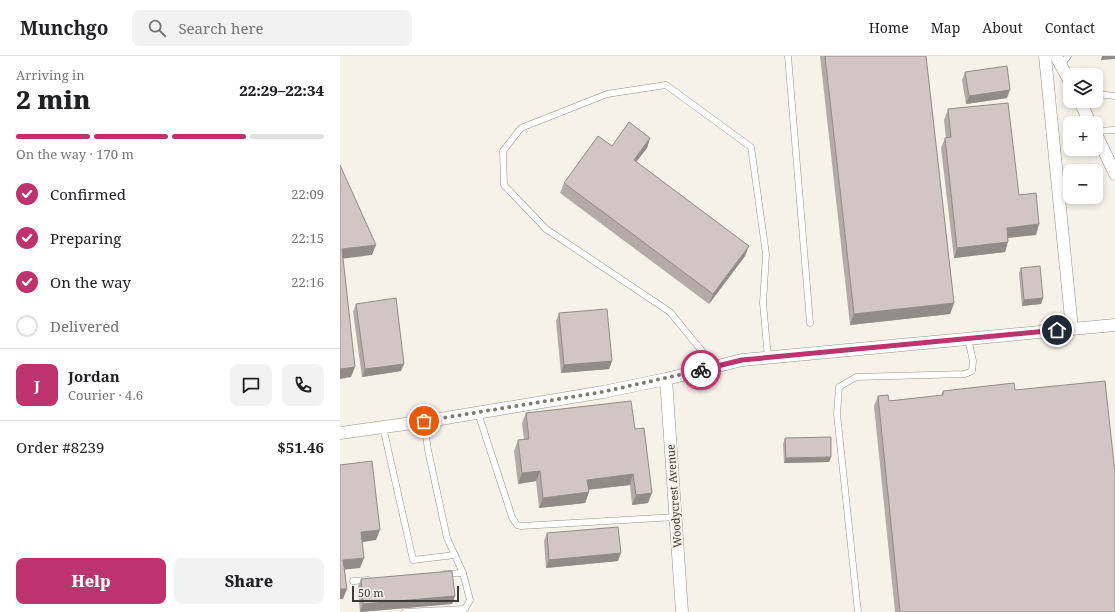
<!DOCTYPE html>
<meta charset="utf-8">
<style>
:root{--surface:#fff;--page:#f2f2f2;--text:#202124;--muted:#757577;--line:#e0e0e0;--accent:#bd336d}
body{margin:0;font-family:"Noto Serif",serif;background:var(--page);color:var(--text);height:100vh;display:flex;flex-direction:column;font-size:15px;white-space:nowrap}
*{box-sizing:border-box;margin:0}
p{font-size:13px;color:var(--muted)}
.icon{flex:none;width:22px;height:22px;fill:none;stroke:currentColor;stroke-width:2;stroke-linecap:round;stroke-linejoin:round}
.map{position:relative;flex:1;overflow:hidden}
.drawer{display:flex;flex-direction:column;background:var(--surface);width:340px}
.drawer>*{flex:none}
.fabs{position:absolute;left:723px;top:12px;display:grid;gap:8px}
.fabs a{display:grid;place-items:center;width:40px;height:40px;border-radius:8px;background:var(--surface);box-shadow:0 2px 6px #0003;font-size:20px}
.scale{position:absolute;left:12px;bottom:10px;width:107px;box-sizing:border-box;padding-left:4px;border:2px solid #3c3a37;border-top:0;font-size:11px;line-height:14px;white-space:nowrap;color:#3c3a37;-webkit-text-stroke:3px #f6f2e9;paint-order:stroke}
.pin{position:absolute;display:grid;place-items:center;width:34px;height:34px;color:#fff;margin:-17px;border:2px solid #fff;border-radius:50%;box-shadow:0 1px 4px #0007}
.courier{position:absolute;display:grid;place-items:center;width:40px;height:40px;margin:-20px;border:3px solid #bd336d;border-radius:50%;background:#fff;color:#222;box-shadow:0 1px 5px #0007}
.overview em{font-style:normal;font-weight:800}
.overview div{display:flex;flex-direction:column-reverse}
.overview{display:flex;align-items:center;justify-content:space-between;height:68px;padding:0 16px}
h1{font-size:26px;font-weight:800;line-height:30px}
.bar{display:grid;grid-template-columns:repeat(4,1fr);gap:6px 4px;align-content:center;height:48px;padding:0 16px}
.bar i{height:5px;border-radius:3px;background:var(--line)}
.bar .selected{background:var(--accent)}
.bar p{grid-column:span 4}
.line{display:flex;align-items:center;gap:10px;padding:0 16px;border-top:1px solid var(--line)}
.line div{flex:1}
.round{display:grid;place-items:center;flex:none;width:42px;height:42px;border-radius:8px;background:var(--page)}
ol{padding:0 16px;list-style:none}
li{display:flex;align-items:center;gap:12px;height:44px}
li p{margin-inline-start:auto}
li .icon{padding:4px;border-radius:50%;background:var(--accent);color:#fff;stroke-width:4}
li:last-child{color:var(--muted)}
li i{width:22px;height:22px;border:2px solid var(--line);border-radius:50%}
.cta{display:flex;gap:8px;margin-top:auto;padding:8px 16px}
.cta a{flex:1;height:46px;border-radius:8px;background:var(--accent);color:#fff;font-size:16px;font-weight:800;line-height:46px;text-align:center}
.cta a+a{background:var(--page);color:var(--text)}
header{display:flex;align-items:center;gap:24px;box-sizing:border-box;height:56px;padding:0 20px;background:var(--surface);border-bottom:1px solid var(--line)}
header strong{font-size:19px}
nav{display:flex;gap:22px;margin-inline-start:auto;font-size:14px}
.search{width:280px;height:36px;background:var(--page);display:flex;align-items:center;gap:10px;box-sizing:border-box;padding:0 14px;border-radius:8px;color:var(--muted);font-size:15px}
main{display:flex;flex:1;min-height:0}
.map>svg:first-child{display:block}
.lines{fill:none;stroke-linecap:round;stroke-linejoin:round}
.lane-casing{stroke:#95928a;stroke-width:7}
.street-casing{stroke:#95928a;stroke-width:13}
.lane{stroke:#fff;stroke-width:6}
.street{stroke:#fff;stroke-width:12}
.wall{fill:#b4aaa8}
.shaded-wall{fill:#928b88}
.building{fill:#d1c6c3;stroke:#928b88}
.done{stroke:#7d7a75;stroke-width:4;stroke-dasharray:0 7.2}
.route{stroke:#bd336d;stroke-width:5}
.labels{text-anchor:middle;stroke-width:4;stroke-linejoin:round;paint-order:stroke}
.street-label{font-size:11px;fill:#3c3a37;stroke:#f6f2e9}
</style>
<header>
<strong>Munchgo</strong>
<div class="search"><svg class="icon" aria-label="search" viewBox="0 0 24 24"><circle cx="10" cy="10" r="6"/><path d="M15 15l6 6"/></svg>Search here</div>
<nav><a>Home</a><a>Map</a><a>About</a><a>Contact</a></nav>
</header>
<main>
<section class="drawer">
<div class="overview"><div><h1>2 min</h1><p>Arriving in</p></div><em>22:29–22:34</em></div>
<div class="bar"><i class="selected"></i><i class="selected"></i><i class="selected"></i><i></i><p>On the way · 170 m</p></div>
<ol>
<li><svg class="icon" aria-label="check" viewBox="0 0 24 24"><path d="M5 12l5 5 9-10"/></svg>Confirmed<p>22:09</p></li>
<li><svg class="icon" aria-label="check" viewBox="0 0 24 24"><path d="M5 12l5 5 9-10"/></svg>Preparing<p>22:15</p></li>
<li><svg class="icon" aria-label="check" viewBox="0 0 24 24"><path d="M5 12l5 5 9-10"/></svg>On the way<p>22:16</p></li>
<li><i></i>Delivered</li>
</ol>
<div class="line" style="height:72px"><b class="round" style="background:var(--accent);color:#fff">J</b><div><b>Jordan</b><p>Courier · 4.6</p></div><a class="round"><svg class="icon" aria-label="chat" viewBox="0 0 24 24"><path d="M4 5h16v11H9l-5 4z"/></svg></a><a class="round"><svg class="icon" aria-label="phone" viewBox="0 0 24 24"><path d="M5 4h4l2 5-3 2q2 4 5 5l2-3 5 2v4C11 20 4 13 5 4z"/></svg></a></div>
<div class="line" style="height:52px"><div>Order #8239</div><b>$51.46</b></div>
<div class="cta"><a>Help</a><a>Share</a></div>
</section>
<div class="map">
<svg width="775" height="556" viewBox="0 0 775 556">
<rect width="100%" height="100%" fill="#f6f2e9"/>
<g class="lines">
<g class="lane-casing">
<g id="lane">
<polyline points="448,0 470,267"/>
<polyline points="721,9 728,0"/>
<polyline points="756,38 775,40"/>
<polyline points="756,75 775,74"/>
<polyline points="375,311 330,256 206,173 164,129 163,95 181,72 267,38 326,29 411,91 426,198 423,247 428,302"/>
<polyline points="138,357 172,461 177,469 181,470 336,461"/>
<polyline points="43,371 73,504 115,499"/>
<polyline points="105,518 123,517"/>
<polyline points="13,525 28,524"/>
<polyline points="65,556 125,553 130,544 123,517 107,482 88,394 84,365"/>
<polyline points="518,556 497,358 499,331 516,321 625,318 632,315 633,305 628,283"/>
</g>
</g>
<g class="street-casing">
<g id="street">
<polyline points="705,0 732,273"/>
<polyline points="716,0 730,26"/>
<polyline points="740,45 750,67"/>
<polyline points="756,78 775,118"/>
<polyline points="326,323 342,556"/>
<polyline points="0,377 94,364 263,336 326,323 402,304 775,269"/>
</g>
</g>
<use href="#lane" class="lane"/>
<use href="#street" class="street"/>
</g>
<g class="wall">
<polygon points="480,0 586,0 614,247 610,258 510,269"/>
<polygon points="625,16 667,42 626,48 622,24"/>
<polygon points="608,53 679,139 699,168 696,179 668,182 665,196 614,202 601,92 605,82 606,82 604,64"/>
<polygon points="310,82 307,92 296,106 405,200 369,248 220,137 224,127 272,90"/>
<polygon points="681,212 703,242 701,248 682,250 679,217"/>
<polygon points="16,248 61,315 22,321 13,256"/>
<polygon points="219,257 272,305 269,313 221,317 216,265"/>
<polygon points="675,334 775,556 555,556 534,350 538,340 549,345 601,340 603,335"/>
<polygon points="186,357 295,373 308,447 292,449 290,429 248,434 249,436 245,447 199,452 196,425 178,428 174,395 178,384 184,384 182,367"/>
<polygon points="445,382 491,401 489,406 444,407 443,388"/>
<polygon points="207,477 278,505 206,512 204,485"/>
<polygon points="21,523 115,540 112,548 20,556 18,531"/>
</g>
<g class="shaded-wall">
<polygon points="762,0 775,0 775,3 761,4"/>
<polygon points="670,34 667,42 626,48 629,40"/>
<polygon points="310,82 307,92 290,114 294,104"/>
<polygon points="699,168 696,179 663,182 667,172"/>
<polygon points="668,186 665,196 614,202 617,192"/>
<polygon points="36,189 32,199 0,203 2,193"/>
<polygon points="409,190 405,200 369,248 373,238"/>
<polygon points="703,242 701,248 682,250 684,244"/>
<polygon points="614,247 610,258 510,269 514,258"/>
<polygon points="272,305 269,313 221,317 224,309"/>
<polygon points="64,308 61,315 22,321 25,313"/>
<polygon points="15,311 11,321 0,323 0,313"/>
<polygon points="491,401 489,406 444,407 446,402"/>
<polygon points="200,415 196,425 178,428 182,417"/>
<polygon points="293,418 290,429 244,434 247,424"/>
<polygon points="249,436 245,447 199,452 203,442"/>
<polygon points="312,437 308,447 292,449 296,439"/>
<polygon points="40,474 36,484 17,487 21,476"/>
<polygon points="281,497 278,505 206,512 209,504"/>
<polygon points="24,502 20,512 0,514 3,504"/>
<polygon points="0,533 7,533 3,543 0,543"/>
<polygon points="115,540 112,548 20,556 23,548"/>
</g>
<g class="building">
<polygon points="485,0 586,0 614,247 514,258"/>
<polygon points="667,10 670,34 629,40 625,16"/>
<polygon points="668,47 679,139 696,137 699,168 667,172 668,186 617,192 605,82 611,81 608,53"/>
<polygon points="289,66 310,82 294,104 409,190 373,238 224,127 258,80 272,90"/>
<polygon points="0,109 36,189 2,193 15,311 0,313"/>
<polygon points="700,210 703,242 684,244 681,212"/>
<polygon points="56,242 64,308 25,313 16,248"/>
<polygon points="267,253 272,305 224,309 219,257"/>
<polygon points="765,325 775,417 775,556 560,556 538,340 548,339 549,345 603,339 603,335 674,327 675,334"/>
<polygon points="291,345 295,373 304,372 312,437 296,439 293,418 247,424 249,436 203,442 200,415 182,417 178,384 189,383 186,357"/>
<polygon points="491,381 491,401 446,402 445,382"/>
<polygon points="32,405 40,474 21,476 24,502 3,504 7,533 0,533 0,409"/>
<polygon points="278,471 281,497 209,504 207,477"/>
<polygon points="112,515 115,540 23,548 21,523"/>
</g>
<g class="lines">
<polyline class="done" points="84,365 262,336 361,314"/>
<polyline class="route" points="361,314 402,304 717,274"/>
</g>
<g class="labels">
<g class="street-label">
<text transform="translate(334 440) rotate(-94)" y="4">Woodycrest Avenue</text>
</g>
</g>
</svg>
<div class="fabs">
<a><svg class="icon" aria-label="layers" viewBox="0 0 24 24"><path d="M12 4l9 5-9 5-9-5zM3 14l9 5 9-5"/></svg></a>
<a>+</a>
<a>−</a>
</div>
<div class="scale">50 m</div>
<div class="pin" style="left:84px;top:365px;background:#ea580c"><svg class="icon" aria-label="bag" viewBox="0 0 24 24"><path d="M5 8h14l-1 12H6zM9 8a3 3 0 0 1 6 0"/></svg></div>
<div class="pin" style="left:717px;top:274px;background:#1f2937"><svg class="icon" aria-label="home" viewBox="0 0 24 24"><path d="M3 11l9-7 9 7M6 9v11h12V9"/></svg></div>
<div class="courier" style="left:361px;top:314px"><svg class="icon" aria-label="bike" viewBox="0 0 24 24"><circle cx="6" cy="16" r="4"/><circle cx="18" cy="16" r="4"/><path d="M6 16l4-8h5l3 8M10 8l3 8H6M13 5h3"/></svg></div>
</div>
</main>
